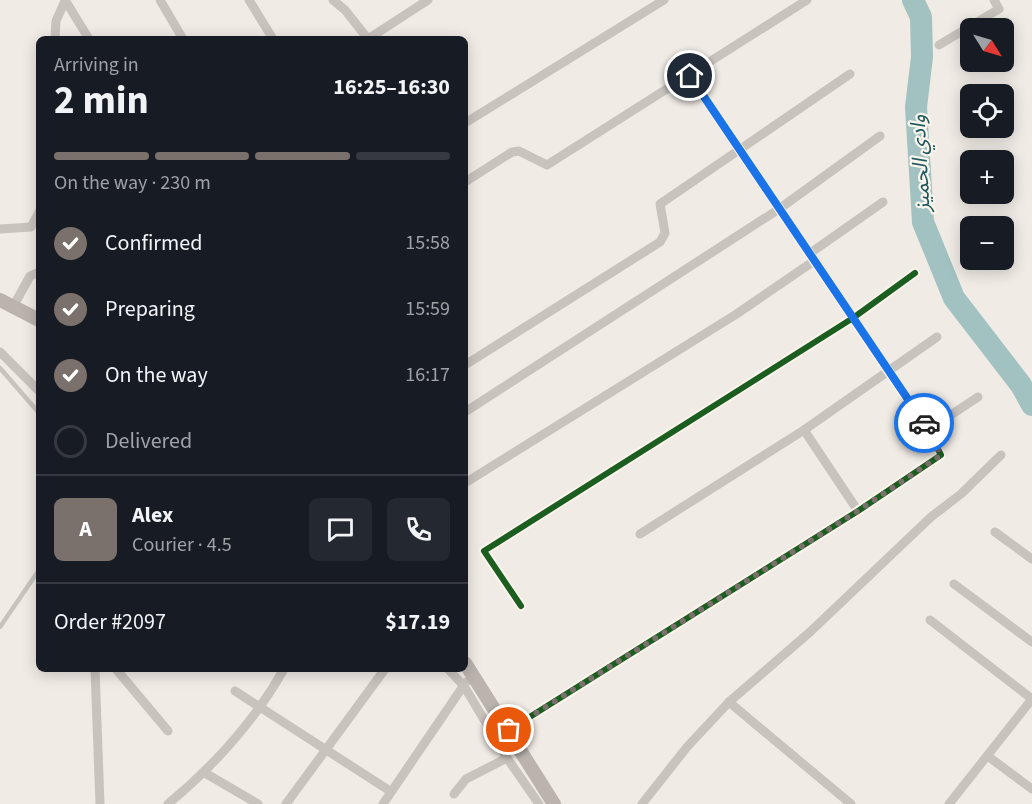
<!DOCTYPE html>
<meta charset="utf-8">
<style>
:root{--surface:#171b24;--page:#242831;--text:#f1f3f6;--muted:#9ea1a6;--line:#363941;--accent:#7a716c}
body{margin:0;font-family:"Source Sans 3","Noto Sans Arabic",sans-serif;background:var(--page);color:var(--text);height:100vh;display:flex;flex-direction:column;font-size:22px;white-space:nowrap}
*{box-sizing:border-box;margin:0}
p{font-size:20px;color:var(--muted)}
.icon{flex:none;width:33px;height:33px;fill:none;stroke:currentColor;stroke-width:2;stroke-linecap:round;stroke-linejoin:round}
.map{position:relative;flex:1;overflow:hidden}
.details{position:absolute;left:36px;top:36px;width:432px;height:636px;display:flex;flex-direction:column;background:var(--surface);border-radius:9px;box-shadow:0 3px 15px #0003}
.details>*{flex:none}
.needle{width:39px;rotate:127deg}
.controls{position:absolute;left:960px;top:18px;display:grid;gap:12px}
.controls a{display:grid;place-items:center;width:54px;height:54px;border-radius:9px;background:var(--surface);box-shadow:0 3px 15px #0003;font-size:30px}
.pin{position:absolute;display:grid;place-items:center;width:51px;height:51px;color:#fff;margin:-26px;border:3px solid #fff;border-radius:50%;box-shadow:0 2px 6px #0007}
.courier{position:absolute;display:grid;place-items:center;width:60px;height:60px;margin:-30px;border:4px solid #1a73e8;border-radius:50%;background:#fff;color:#222;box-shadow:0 2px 8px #0007}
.overview em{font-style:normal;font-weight:700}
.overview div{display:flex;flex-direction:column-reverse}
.overview{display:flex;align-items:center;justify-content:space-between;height:102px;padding:0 18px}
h1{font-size:39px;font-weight:700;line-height:45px}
.bar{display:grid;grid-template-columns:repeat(4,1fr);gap:9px 6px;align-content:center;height:72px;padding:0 18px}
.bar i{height:8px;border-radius:4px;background:var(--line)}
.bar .selected{background:var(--accent)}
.bar p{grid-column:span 4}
.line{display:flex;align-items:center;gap:15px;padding:0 18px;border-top:2px solid var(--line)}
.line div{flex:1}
.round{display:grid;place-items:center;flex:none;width:63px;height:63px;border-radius:9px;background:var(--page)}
ol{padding:0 18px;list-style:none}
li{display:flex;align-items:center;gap:18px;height:66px}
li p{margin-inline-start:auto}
li .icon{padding:6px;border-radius:50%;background:var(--accent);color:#fff;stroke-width:4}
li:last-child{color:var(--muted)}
li i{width:33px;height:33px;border:3px solid var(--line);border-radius:50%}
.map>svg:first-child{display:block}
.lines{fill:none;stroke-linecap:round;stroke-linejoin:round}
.river{stroke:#a1c2c1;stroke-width:22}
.service{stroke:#c9c3be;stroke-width:4.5}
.minor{stroke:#c9c3be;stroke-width:9}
.secondary{stroke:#bab3ae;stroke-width:14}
.cycleway-casing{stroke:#fbf5ee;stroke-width:10}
.cycleway{stroke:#1b5e20;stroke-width:6}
.done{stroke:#7a716c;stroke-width:6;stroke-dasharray:0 10.8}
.route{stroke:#1a73e8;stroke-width:8}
.labels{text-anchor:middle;stroke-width:4.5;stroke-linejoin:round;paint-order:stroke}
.water-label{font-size:21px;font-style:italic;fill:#1f5a5e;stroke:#fbf5ee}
</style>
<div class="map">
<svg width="1032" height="804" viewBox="0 0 1032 804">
<rect width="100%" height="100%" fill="#f0ebe5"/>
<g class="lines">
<polyline class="river" points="913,0 921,17 922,57 916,107 923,222 954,298 1021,385 1032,405"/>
<g class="service">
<polyline points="0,368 39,413"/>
<polyline points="0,627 39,570"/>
</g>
<g class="minor">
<polyline points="65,0 89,39"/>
<polyline points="160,0 183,39"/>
<polyline points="249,0 273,39"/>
<polyline points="333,0 345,10 368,39"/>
<polyline points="55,39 56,21 65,1"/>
<polyline points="368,39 428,0"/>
<polyline points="939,45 999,9 994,0"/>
<polyline points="465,123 664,0"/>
<polyline points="465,182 512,152 519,151 547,165 807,0"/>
<polyline points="0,229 31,227 39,212"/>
<polyline points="809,254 883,202"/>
<polyline points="13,307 30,276 39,272"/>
<polyline points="0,352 39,391"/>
<polyline points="465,365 660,242 665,233 660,204 850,74"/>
<polyline points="465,412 779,209 880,136"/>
<polyline points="804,430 858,511"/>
<polyline points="928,430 978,397"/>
<polyline points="465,483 735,315 814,261"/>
<polyline points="995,532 1032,559"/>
<polyline points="640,534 804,430 937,337"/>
<polyline points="954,584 1032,642"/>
<polyline points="521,606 484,551 853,318 915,273"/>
<polyline points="930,620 1032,699"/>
<polyline points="95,669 100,804"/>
<polyline points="116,669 168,731"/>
<polyline points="448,669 464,686 507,758 539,804"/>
<polyline points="235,691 390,791"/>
<polyline points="729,702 851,804"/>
<polyline points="509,730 858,511 941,455 928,430 690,76"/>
<polyline points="989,757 1032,789"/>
<polyline points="205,773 258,804"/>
<polyline points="454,794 466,779 507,758"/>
<path d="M 168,804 C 215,765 254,722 284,669"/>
<polyline points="286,804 385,669"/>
<polyline points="383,804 466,682"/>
<polyline points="642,804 687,747 729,702 810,632 931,517 961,494 1001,455"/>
<polyline points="949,804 1032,699"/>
</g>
<g class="secondary">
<polyline points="0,300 39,320"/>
<polyline points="465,663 554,804"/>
</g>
<g class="cycleway-casing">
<g id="cycleway">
<polyline points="521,606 484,551 853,318 915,273"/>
<polyline points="509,730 858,511 941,455 928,430 690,76"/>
</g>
</g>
<use href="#cycleway" class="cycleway"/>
</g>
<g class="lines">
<polyline class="done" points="509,730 858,511 941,455 924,423"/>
<polyline class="route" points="690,76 924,423"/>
</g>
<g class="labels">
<g class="water-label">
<text transform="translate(920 163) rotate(-93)" y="7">وادي الحميز</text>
</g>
</g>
</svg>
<div class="controls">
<a><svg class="needle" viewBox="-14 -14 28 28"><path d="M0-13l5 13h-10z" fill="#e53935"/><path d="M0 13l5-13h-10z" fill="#9ea1a6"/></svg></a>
<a><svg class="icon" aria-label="locate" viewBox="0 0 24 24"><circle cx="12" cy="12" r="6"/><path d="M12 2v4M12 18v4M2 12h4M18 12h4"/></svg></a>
<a>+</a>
<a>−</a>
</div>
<div class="pin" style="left:509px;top:730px;background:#ea580c"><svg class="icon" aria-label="bag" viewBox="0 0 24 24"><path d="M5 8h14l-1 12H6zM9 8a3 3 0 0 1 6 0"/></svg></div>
<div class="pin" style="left:690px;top:76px;background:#1f2937"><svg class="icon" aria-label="home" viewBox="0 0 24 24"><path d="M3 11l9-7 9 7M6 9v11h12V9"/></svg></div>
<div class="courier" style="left:924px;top:423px"><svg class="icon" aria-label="car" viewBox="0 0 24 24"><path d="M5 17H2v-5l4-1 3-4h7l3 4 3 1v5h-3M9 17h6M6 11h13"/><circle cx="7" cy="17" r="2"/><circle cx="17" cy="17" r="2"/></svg></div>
<section class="details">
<div class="overview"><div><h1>2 min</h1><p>Arriving in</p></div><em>16:25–16:30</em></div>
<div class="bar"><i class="selected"></i><i class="selected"></i><i class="selected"></i><i></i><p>On the way · 230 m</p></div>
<ol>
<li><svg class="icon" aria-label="check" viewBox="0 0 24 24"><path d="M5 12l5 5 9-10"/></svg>Confirmed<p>15:58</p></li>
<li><svg class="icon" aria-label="check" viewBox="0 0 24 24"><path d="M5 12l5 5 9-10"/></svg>Preparing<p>15:59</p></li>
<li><svg class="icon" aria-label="check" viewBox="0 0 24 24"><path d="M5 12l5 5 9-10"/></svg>On the way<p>16:17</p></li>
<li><i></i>Delivered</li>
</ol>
<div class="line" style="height:108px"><b class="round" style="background:var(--accent);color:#fff">A</b><div><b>Alex</b><p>Courier · 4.5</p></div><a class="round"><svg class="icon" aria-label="chat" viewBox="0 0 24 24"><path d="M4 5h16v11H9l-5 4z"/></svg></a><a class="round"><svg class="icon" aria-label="phone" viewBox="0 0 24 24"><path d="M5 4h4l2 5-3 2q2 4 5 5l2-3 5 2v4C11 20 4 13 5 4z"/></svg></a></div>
<div class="line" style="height:78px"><div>Order #2097</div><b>$17.19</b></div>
</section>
</div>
